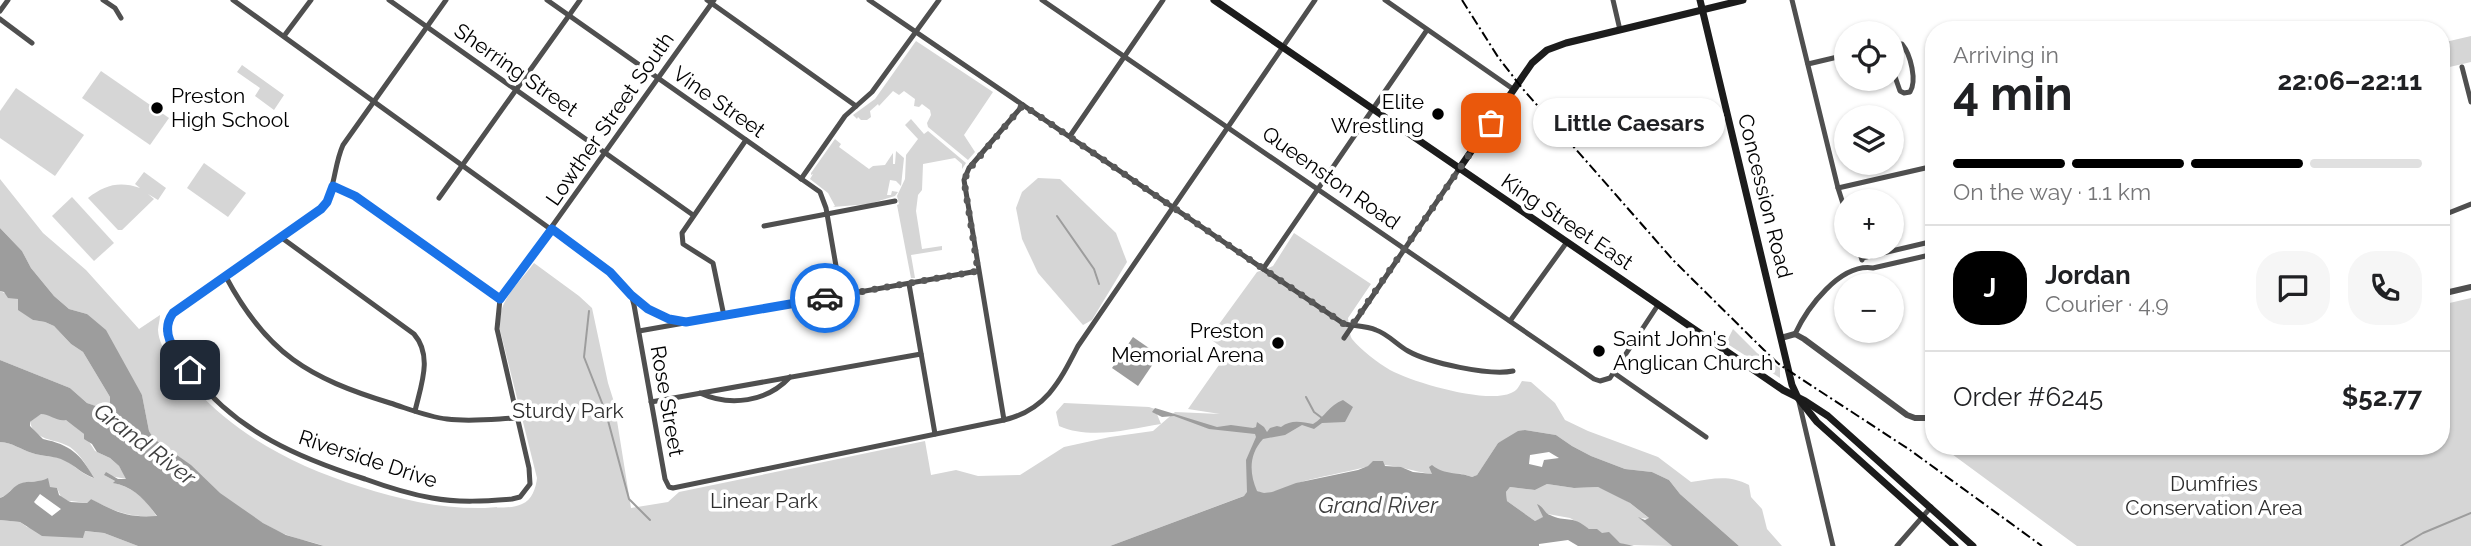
<!DOCTYPE html>
<meta charset="utf-8">
<style>
:root{--surface:#fff;--page:#f6f6f6;--text:#202124;--muted:#757577;--line:#e0e0e0;--accent:#000}
body{margin:0;font-family:Raleway,sans-serif;background:var(--page);color:var(--text);height:100vh;display:flex;flex-direction:column;font-size:26px;white-space:nowrap}
*{box-sizing:border-box;margin:0}
p{font-size:23px;color:var(--muted)}
.icon{flex:none;width:38px;height:38px;fill:none;stroke:currentColor;stroke-width:2;stroke-linecap:round;stroke-linejoin:round}
.map{position:relative;flex:1;overflow:hidden}
.panel{position:absolute;left:1925px;top:21px;width:525px;height:434px;display:flex;flex-direction:column;background:var(--surface);border-radius:28px;box-shadow:0 2px 5px #0004}
.panel>*{flex:none}
.buttons{position:absolute;left:1834px;top:21px;display:grid;gap:14px}
.buttons a{display:grid;place-items:center;width:70px;height:70px;border-radius:50%;background:var(--surface);box-shadow:0 2px 5px #0004;font-size:35px}
.pin{position:absolute;display:grid;place-items:center;width:60px;height:60px;color:#fff;margin:-30px;border-radius:14px;box-shadow:0 4px 10px #0006}
.courier{position:absolute;display:grid;place-items:center;width:70px;height:70px;margin:-35px;border:5px solid #1a73e8;border-radius:50%;background:#fff;color:#222;box-shadow:0 2px 9px #0007}
.bubble{position:absolute;height:49px;border-radius:24px;background:var(--surface);box-shadow:0 2px 5px #0004;font-size:23px;font-weight:700;line-height:49px;text-align:center}
.summary em{font-style:normal;font-weight:700}
.summary div{display:flex;flex-direction:column-reverse}
.summary{display:flex;align-items:center;justify-content:space-between;height:119px;padding:0 28px}
h1{font-size:46px;font-weight:700;line-height:52px}
.bar{display:grid;grid-template-columns:repeat(4,1fr);gap:10px 7px;align-content:center;height:84px;padding:0 28px}
.bar i{height:9px;border-radius:5px;background:var(--line)}
.bar .selected{background:var(--accent)}
.bar p{grid-column:span 4}
.line{display:flex;align-items:center;gap:18px;padding:0 28px;border-top:2px solid var(--line)}
.line div{flex:1}
.round{display:grid;place-items:center;flex:none;width:74px;height:74px;border-radius:28px;background:var(--page)}
.map>svg:first-child{display:block}
.green{fill:#d6d6d6}
.water{fill:#9d9d9d;fill-rule:evenodd}
.lines{fill:none;stroke-linecap:round;stroke-linejoin:round}
.stream{stroke:#9d9d9d;stroke-width:2}
.minor{stroke:#4f4f4f;stroke-width:5}
.tertiary{stroke:#4f4f4f;stroke-width:6}
.secondary{stroke:#1c1c1c;stroke-width:7}
.rail{stroke:#000;stroke-width:2;stroke-dasharray:10 3.5 2 3.5;stroke-linecap:butt}
.done{stroke:#595959;stroke-width:7;stroke-dasharray:0 12.6}
.route{stroke:#1a73e8;stroke-width:9}
.poi-dot{fill:#000;stroke:#fff;stroke-width:2.5}
.labels{text-anchor:middle;stroke-width:7;stroke-linejoin:round;paint-order:stroke}
.street-label{font-size:21px;fill:#000;stroke:#fff}
.poi-label{font-size:21px;fill:#000;stroke:#fff;text-anchor:start}
.park-label{font-size:21px;fill:#2d2d2d;stroke:#fff}
.water-label{font-size:23px;font-style:italic;fill:#3e3e3e;stroke:#fff}
</style>
<div class="map">
<svg width="2471" height="546" viewBox="0 0 2471 546">
<rect width="100%" height="100%" fill="#fff"/>
<g class="green">
<polygon points="2471,36 2471,62 2441,69 2441,43"/>
<polygon points="916,41 993,92 964,135 975,152 968,160 928,127 927,123 931,115 930,110 922,104 919,107 914,106 915,99 904,91 899,95 893,91 879,106 878,104 870,111 871,117 867,120 861,120 858,117 857,119 853,115 875,99"/>
<polygon points="242,65 284,95 274,110 255,96 260,88 237,72"/>
<polygon points="101,71 169,118 150,145 82,98"/>
<polygon points="16,88 84,135 55,176 0,138 0,111"/>
<polygon points="911,119 924,134 928,131 966,163 962,169 962,164 955,158 923,164 922,190 918,195 916,211 922,249 942,246 942,250 911,255 915,278 911,278 897,205 899,204 897,196 905,179 906,155 918,139 905,125"/>
<polygon points="835,139 841,144 839,147 869,169 873,166 885,165 893,153 893,164 895,164 896,151 904,158 901,186 896,181 890,180 887,195 891,195 892,191 898,192 895,196 869,204 833,207 835,206 828,193 810,179 813,174 811,175 811,173"/>
<polygon points="204,163 246,193 228,217 187,188"/>
<path d="M 144,172 L 166,188 L 158,200 L 148,194 L 154,199 L 122,230 L 118,230 L 88,198 C 105,185 119,181 140,188 L 135,184 Z"/>
<polygon points="1038,178 1060,179 1116,233 1127,262 1092,320 1083,325 1038,273 1022,239 1016,208 1022,192"/>
<path d="M 0,179 L 43,233 L 86,270 L 139,329 L 160,315 C 160,320 158,326 158,330 C 159,351 181,373 194,388 C 240,438 296,466 361,487 C 402,500 442,509 485,508 C 497,507 512,509 522,504 C 532,500 536,488 537,478 L 500,330 C 496,301 518,285 534,263 L 579,296 L 592,308 L 608,383 L 614,402 L 631,508 L 668,502 L 679,492 L 925,441 L 931,475 L 956,470 L 978,476 L 1020,475 L 1064,447 L 1110,437 L 1153,431 L 1161,424 C 1129,429 1091,440 1059,426 L 1056,412 L 1064,403 L 1149,407 L 1155,409 L 1161,424 L 1175,412 L 1220,414 L 1188,409 L 1228,352 L 1209,338 L 1257,272 L 1273,266 L 1294,233 L 1371,284 L 1348,318 C 1349,324 1349,334 1352,339 C 1361,350 1378,363 1390,370 C 1414,383 1487,404 1511,393 C 1517,391 1519,386 1522,381 L 1531,382 L 1555,403 L 1565,420 L 1588,431 L 1658,457 L 1691,482 C 1713,479 1728,474 1749,485 L 1751,497 L 1762,509 L 1767,529 L 1782,546 L 1739,546 L 1680,494 L 1669,480 L 1652,472 L 1625,469 L 1591,456 L 1572,446 L 1556,435 L 1525,430 L 1498,443 L 1477,475 L 1472,477 C 1456,470 1444,475 1430,474 C 1409,471 1388,461 1366,467 C 1344,473 1320,476 1298,483 C 1288,486 1278,492 1267,493 C 1262,493 1262,493 1257,491 L 1110,546 L 324,546 C 311,541 295,539 282,533 C 234,511 195,472 154,439 L 149,431 L 142,395 L 87,314 L 69,309 L 54,296 L 31,268 L 22,251 L 0,228 Z"/>
<polygon points="72,197 114,243 94,261 52,216"/>
<polygon points="0,291 18,299 33,320 45,322 54,326 71,344 83,352 110,397 111,412 87,403 70,388 0,360"/>
<polygon points="2471,298 2471,546 2077,546 1941,446 2441,446 2441,305"/>
<polygon points="1733,329 1757,353 1780,368 1780,378 1726,343"/>
<path d="M 40,414 L 49,414 L 69,421 L 84,434 L 95,451 L 110,458 L 119,466 L 127,479 L 104,475 L 115,481 L 114,483 C 135,488 146,500 157,517 C 127,516 117,513 91,499 L 87,503 L 71,501 L 70,502 L 61,497 L 57,488 L 50,488 L 44,481 C 34,481 23,481 14,488 C 8,492 8,495 0,498 L 0,442 C 13,443 20,449 32,453 C 43,457 54,455 65,460 C 75,466 82,474 93,478 C 88,467 80,454 70,447 C 55,438 35,442 30,422 Z"/>
<polygon points="1547,484 1574,488 1598,487 1608,490 1630,503 1650,519 1640,518 1672,546 1626,545 1620,543 1613,537 1589,529 1570,518 1542,513 1544,517 1535,521 1507,501 1506,492 1510,487 1535,490"/>
<polygon points="0,520 20,522 27,527 83,538 84,531 104,533 138,546 0,546"/>
</g>
<g class="water">
<path d="M 0,228 L 22,251 L 31,268 L 54,296 L 69,309 L 87,314 L 106,330 L 142,395 L 149,431 L 154,439 L 191,465 L 220,493 L 263,523 L 286,535 L 324,546 L 138,546 L 104,533 L 85,531 L 83,538 L 42,536 L 20,522 L 0,520 L 0,498 C 9,495 11,488 19,484 C 29,480 40,483 48,478 L 50,487 L 57,488 L 59,495 L 70,502 L 87,503 L 91,499 C 117,512 126,518 157,516 C 145,500 134,487 113,483 L 115,481 L 104,475 L 106,472 L 118,479 L 126,479 L 119,466 L 110,458 L 97,452 L 92,444 L 84,439 L 84,434 L 66,420 C 57,422 50,414 41,414 L 30,422 L 30,426 L 43,439 C 70,445 80,453 94,478 C 82,474 76,466 65,461 C 54,455 43,457 32,453 C 20,449 13,443 0,442 L 0,360 L 70,388 L 87,403 L 110,411 L 110,397 L 83,352 L 71,344 L 54,326 L 45,322 L 33,320 L 18,310 L 18,299 L 8,298 L 4,292 L 0,291 ZM 40,494 L 61,509 L 52,516 L 36,504 L 34,502 Z"/>
<polygon points="1133,337 1159,355 1138,386 1112,368"/>
<path d="M 1343,400 L 1353,407 L 1345,422 L 1322,423 L 1314,429 L 1302,425 L 1285,435 L 1263,439 C 1249,454 1249,473 1257,491 L 1264,493 L 1272,492 L 1296,483 L 1358,470 L 1368,466 L 1373,461 L 1383,461 L 1385,466 L 1401,467 L 1413,472 L 1432,474 L 1429,467 L 1432,465 C 1446,476 1457,471 1472,477 L 1477,475 L 1498,443 L 1518,431 L 1525,430 L 1556,435 L 1572,446 L 1591,456 L 1625,469 L 1652,472 L 1669,480 L 1680,494 L 1739,546 L 1672,546 L 1638,517 L 1645,520 L 1649,518 L 1630,503 L 1598,487 L 1574,488 L 1547,484 L 1535,490 L 1510,487 L 1506,492 L 1507,501 L 1535,521 L 1543,517 L 1537,504 C 1544,507 1544,513 1550,515 C 1566,523 1571,514 1589,529 L 1597,529 L 1602,533 L 1609,532 L 1620,543 L 1634,546 L 1578,546 L 1568,540 L 1539,544 L 1539,546 L 1110,546 L 1244,496 L 1247,492 L 1246,460 L 1256,437 L 1255,434 L 1209,429 L 1174,416 L 1162,417 L 1152,412 L 1155,408 L 1217,427 L 1231,425 L 1253,428 L 1256,427 L 1257,422 L 1264,427 L 1267,432 L 1270,428 L 1277,426 L 1281,427 C 1291,419 1302,422 1313,424 C 1325,417 1329,405 1343,400 ZM 1549,452 L 1559,458 L 1544,460 L 1542,467 L 1529,464 L 1530,455 Z"/>
</g>
<g class="lines">
<g class="stream">
<polyline points="1057,216 1094,269 1099,284"/>
<polyline points="589,311 584,357 606,413 629,499 650,520"/>
<polyline points="1306,397 1314,412 1322,418"/>
<polyline points="2401,546 2423,533 2471,513"/>
</g>
<g class="minor">
<polyline points="103,0 115,8 121,18"/>
<path d="M 233,0 L 610,272 L 631,294 L 634,305 L 665,479 L 669,487 L 673,488 L 1004,420 C 1046,410 1060,381 1078,346 L 1315,0"/>
<polyline points="389,0 693,215"/>
<path d="M 446,0 L 343,145 C 333,167 336,191 321,209 L 173,313 L 169,319 L 166,331 C 170,347 184,362 194,376 C 238,432 299,458 365,479 C 387,487 409,494 432,498 C 459,503 486,501 512,499 L 520,497 L 530,484 L 529,468 L 497,329 L 500,299 L 714,0"/>
<polyline points="547,0 820,192 826,208 841,295"/>
<polyline points="707,0 856,106"/>
<path d="M 869,0 L 1344,324 C 1354,326 1367,326 1376,330 C 1388,334 1397,345 1408,351 C 1429,363 1490,376 1513,371"/>
<polyline points="1042,0 1594,379 1600,381 1610,378 1658,305"/>
<polyline points="1385,0 1513,89"/>
<polyline points="1613,0 1620,30"/>
<polyline points="1792,0 1838,188 1846,213"/>
<polyline points="0,11 8,0"/>
<polyline points="0,19 32,43"/>
<polyline points="284,36 311,0"/>
<path d="M 1892,44 L 1902,44 C 1911,55 1917,81 1910,92 L 1904,93 L 1900,91 L 1892,68"/>
<polyline points="1808,64 1846,55"/>
<polyline points="2462,67 2471,102"/>
<polyline points="1070,136 1163,0"/>
<polyline points="801,179 845,116 872,92 939,0"/>
<polyline points="333,186 355,196 500,299"/>
<polyline points="1838,188 1934,166"/>
<polyline points="439,198 580,0"/>
<polyline points="2441,216 2471,204"/>
<polyline points="764,226 895,201"/>
<path d="M 282,238 L 414,334 C 433,356 421,385 415,411"/>
<polyline points="1858,247 1862,260"/>
<polyline points="1862,258 1934,241"/>
<polyline points="1263,269 1427,30"/>
<path d="M 226,277 C 267,354 309,378 390,403 C 409,409 428,417 447,419 C 470,422 494,419 517,418"/>
<polyline points="909,284 935,434"/>
<polyline points="631,294 654,313 683,322"/>
<polyline points="724,316 713,263 683,244 682,233 746,140"/>
<polyline points="1510,321 1567,242"/>
<polyline points="1934,327 1929,335 1934,340"/>
<polyline points="639,331 978,271"/>
<path d="M 1795,334 C 1807,308 1840,263 1873,268 L 1934,254"/>
<polyline points="1344,338 1459,169"/>
<polyline points="1614,373 1706,437"/>
<path d="M 700,393 C 730,407 767,402 790,377"/>
<polyline points="651,402 921,354"/>
<polyline points="1799,402 1833,546"/>
<polyline points="1004,420 964,180 969,168 1023,105"/>
<polyline points="1897,546 1931,507"/>
</g>
<g class="tertiary">
<polyline points="2441,294 2471,287"/>
<polyline points="1781,338 1795,334 1804,339 1907,415 1915,418 1934,418"/>
</g>
<g class="secondary">
<polyline points="1214,0 1783,390 1805,401 1828,416 1973,546"/>
<polyline points="1700,0 1792,385 1798,398 1817,422 1955,546"/>
<polyline points="1459,169 1532,63 1547,50 1566,43 1743,0"/>
</g>
<polyline class="rail" points="1462,0 1498,57 1522,88 1674,261 1768,354 1780,365 1910,450 2042,546"/>
</g>
<g class="lines">
<polyline class="done" points="825,298 978,271 964,180 970,168 1023,105 1315,304 1344,324 1352,325 1491,123"/>
<path class="route" d="M 190,370 C 177,353 158,334 173,313 L 321,209 L 327,202 L 333,186 L 355,196 L 500,299 L 552,229 L 610,272 L 631,295 L 648,309 L 669,319 L 686,322 L 825,298"/>
</g>
<g class="poi-dot">
<circle cx="157" cy="108" r="7"/>
<circle cx="1438" cy="114" r="7"/>
<circle cx="1278" cy="343" r="7"/>
<circle cx="1599" cy="351" r="7"/>
</g>
<g class="labels">
<g class="street-label">
<text transform="translate(516 70) rotate(35)" y="7">Sherring Street</text>
<text transform="translate(719 102) rotate(35)" y="7">Vine Street</text>
<text transform="translate(610 119) rotate(-55)" y="7">Lowther Street South</text>
<text transform="translate(1331 178) rotate(35)" y="7">Queenston Road</text>
<text transform="translate(1765 196) rotate(76)" y="7">Concession Road</text>
<text transform="translate(1567 222) rotate(34)" y="7">King Street East</text>
<text transform="translate(667 401) rotate(80)" y="7">Rose Street</text>
<text transform="translate(368 459) rotate(18)" y="7">Riverside Drive</text>
</g>
<g class="poi-label">
<text x="171" y="103">Preston<tspan x="171" dy="24">High School</tspan></text>
<text x="1424" y="109" text-anchor="end">Elite<tspan x="1424" dy="24">Wrestling</tspan></text>
<text x="1264" y="338" text-anchor="end">Preston<tspan x="1264" dy="24">Memorial Arena</tspan></text>
<text x="1613" y="346">Saint John's<tspan x="1613" dy="24">Anglican Church</tspan></text>
</g>
<g class="park-label">
<text x="568" y="418">Sturdy Park</text>
<text x="2214" y="491">Dumfries<tspan x="2214" dy="24">Conservation Area</tspan></text>
<text x="764" y="508">Linear Park</text>
</g>
<g class="water-label">
<text transform="translate(145 444) rotate(37)" y="8">Grand River</text>
<text x="1378" y="513">Grand River</text>
</g>
</g>
</svg>
<div class="buttons">
<a><svg class="icon" aria-label="locate" viewBox="0 0 24 24"><circle cx="12" cy="12" r="6"/><path d="M12 2v4M12 18v4M2 12h4M18 12h4"/></svg></a>
<a><svg class="icon" aria-label="layers" viewBox="0 0 24 24"><path d="M12 4l9 5-9 5-9-5zM3 14l9 5 9-5"/></svg></a>
<a>+</a>
<a>−</a>
</div>
<div class="pin" style="left:1491px;top:123px;background:#ea580c"><svg class="icon" aria-label="bag" viewBox="0 0 24 24"><path d="M5 8h14l-1 12H6zM9 8a3 3 0 0 1 6 0"/></svg></div>
<div class="pin" style="left:190px;top:370px;background:#1f2937"><svg class="icon" aria-label="home" viewBox="0 0 24 24"><path d="M3 11l9-7 9 7M6 9v11h12V9"/></svg></div>
<div class="courier" style="left:825px;top:298px"><svg class="icon" aria-label="car" viewBox="0 0 24 24"><path d="M5 17H2v-5l4-1 3-4h7l3 4 3 1v5h-3M9 17h6M6 11h13"/><circle cx="7" cy="17" r="2"/><circle cx="17" cy="17" r="2"/></svg></div>
<div class="bubble" style="left:1533px;top:98px;width:192px">Little Caesars</div>
<section class="panel">
<div class="summary"><div><h1>4 min</h1><p>Arriving in</p></div><em>22:06–22:11</em></div>
<div class="bar"><i class="selected"></i><i class="selected"></i><i class="selected"></i><i></i><p>On the way · 1.1 km</p></div>
<div class="line" style="height:126px"><b class="round" style="background:var(--accent);color:#fff">J</b><div><b>Jordan</b><p>Courier · 4.9</p></div><a class="round"><svg class="icon" aria-label="chat" viewBox="0 0 24 24"><path d="M4 5h16v11H9l-5 4z"/></svg></a><a class="round"><svg class="icon" aria-label="phone" viewBox="0 0 24 24"><path d="M5 4h4l2 5-3 2q2 4 5 5l2-3 5 2v4C11 20 4 13 5 4z"/></svg></a></div>
<div class="line" style="height:91px"><div>Order #6245</div><b>$52.77</b></div>
</section>
</div>
